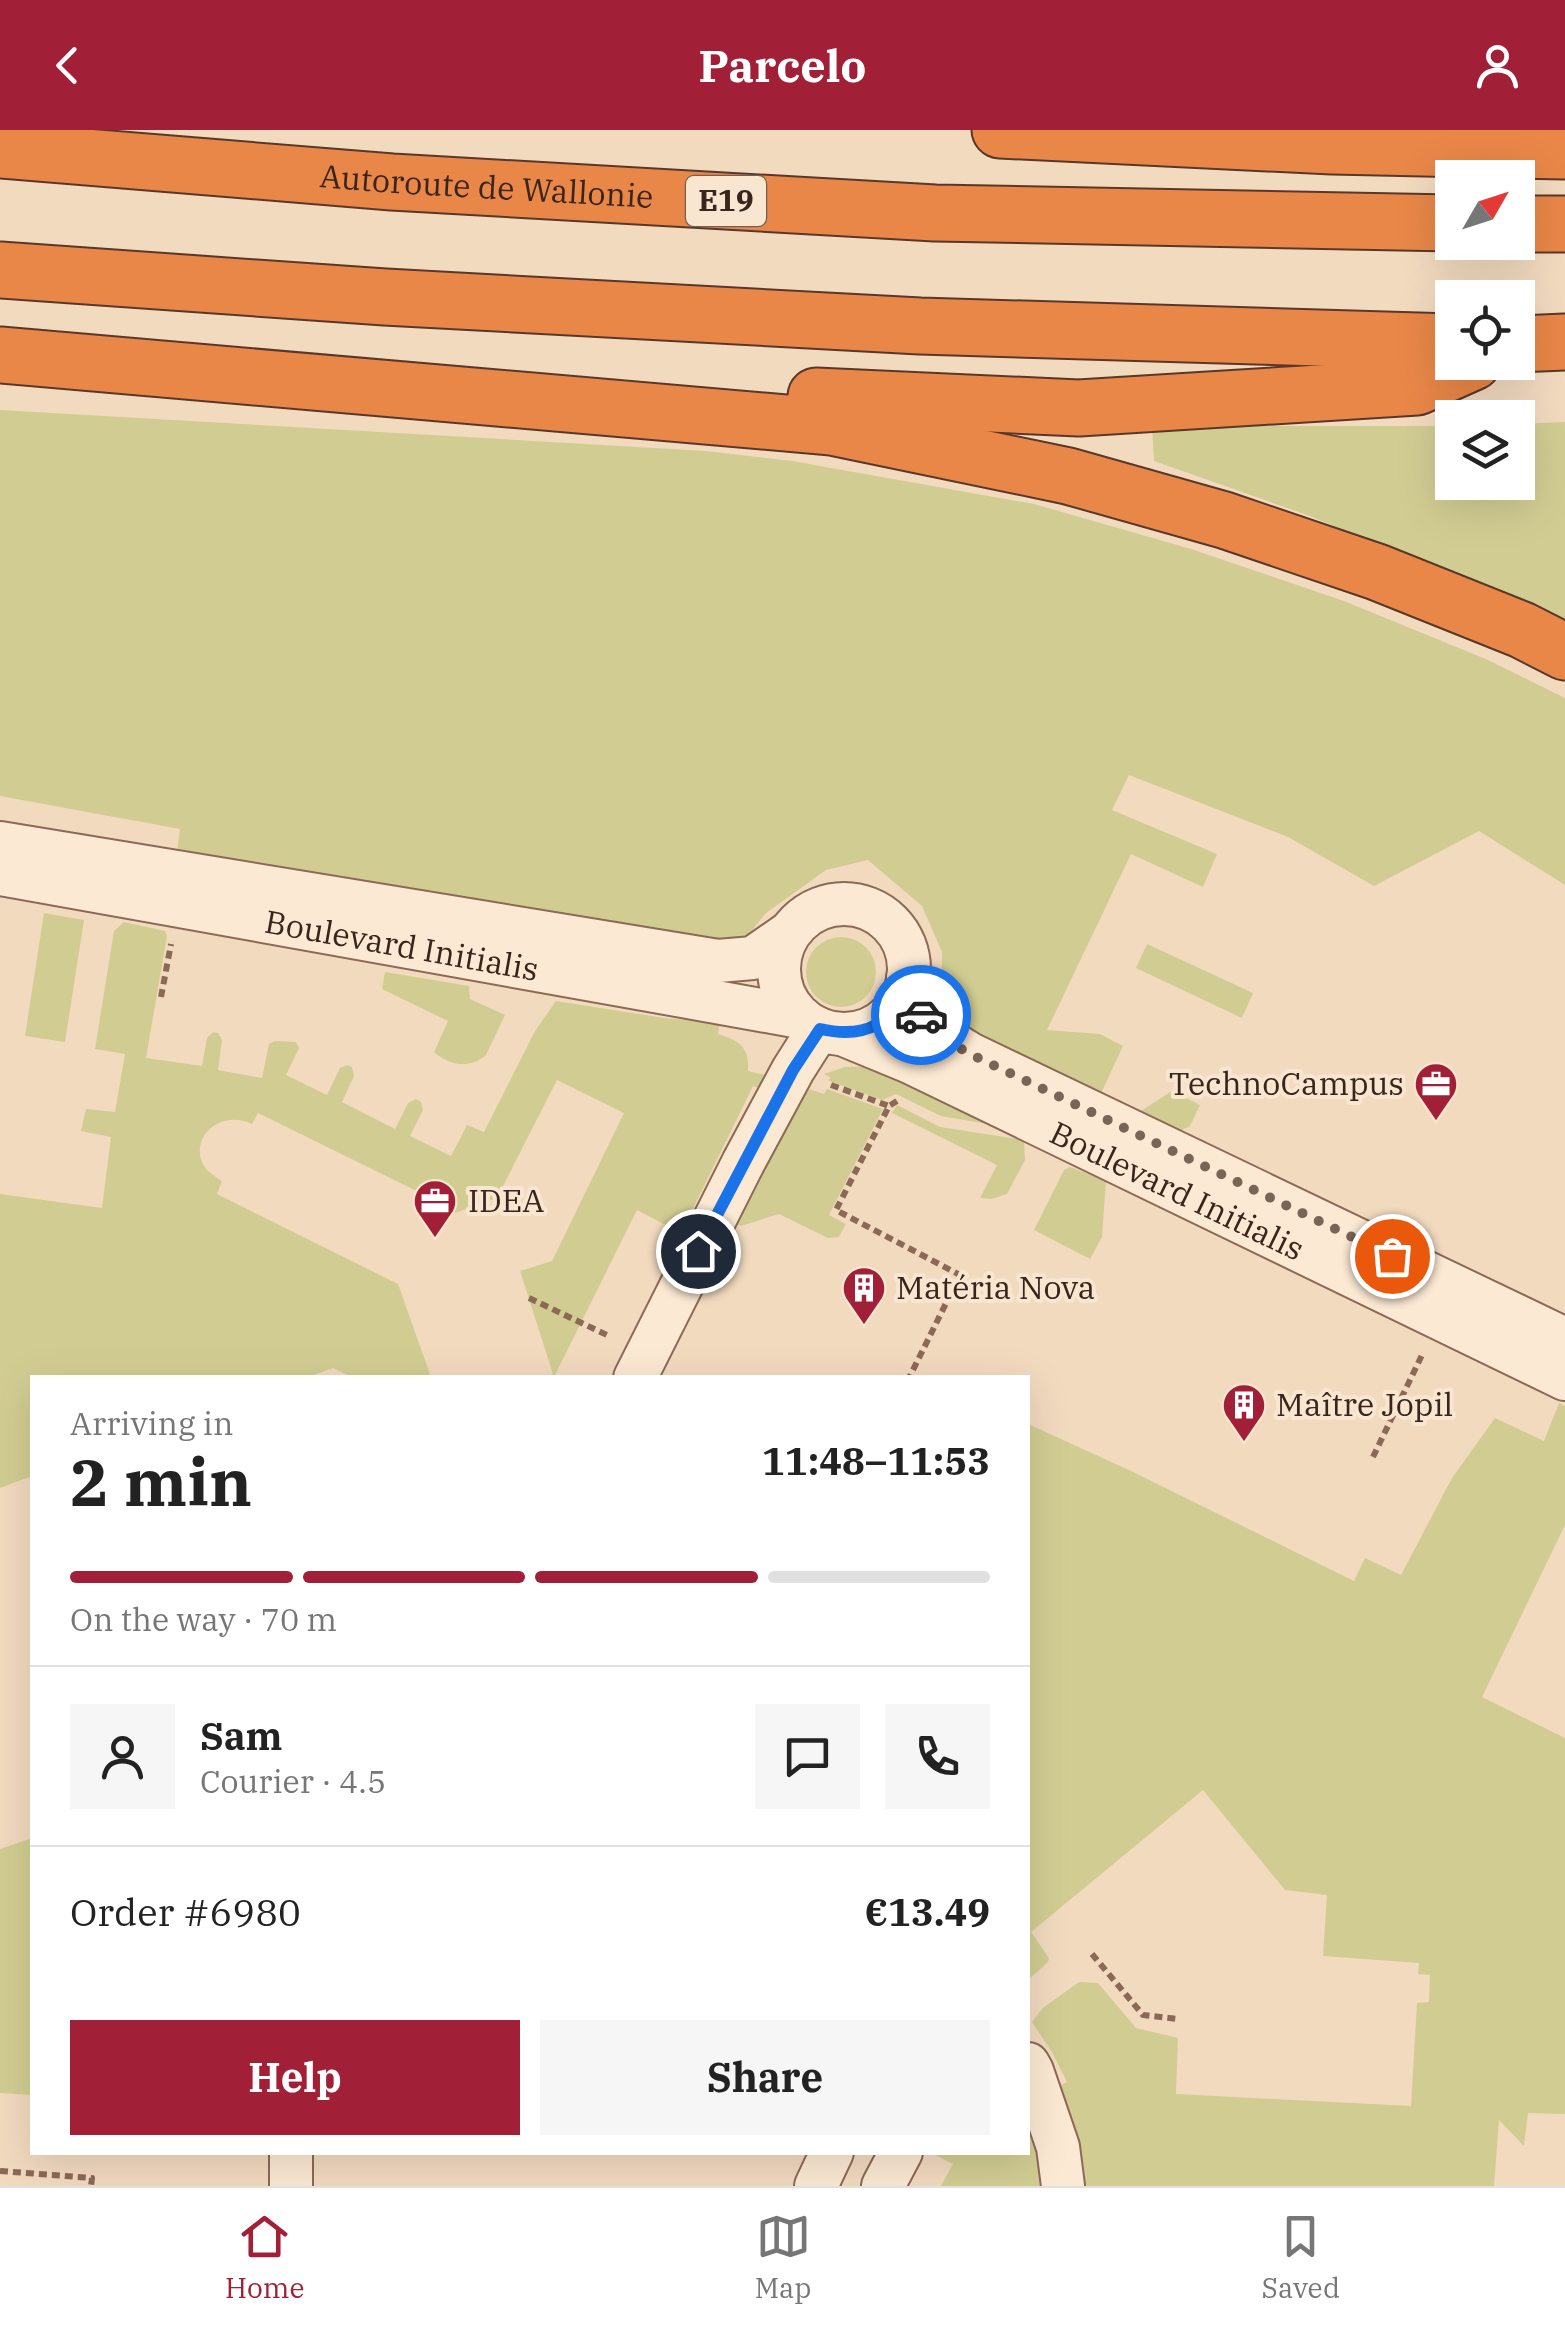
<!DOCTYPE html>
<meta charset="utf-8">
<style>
:root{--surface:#fff;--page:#f6f6f6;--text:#222;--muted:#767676;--line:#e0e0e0;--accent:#a12037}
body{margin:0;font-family:"IBM Plex Serif",serif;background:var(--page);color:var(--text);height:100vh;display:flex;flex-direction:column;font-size:38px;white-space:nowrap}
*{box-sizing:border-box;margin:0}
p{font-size:32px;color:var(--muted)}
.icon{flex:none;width:55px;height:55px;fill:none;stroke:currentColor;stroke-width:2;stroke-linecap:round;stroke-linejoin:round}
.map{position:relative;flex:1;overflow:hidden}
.sheet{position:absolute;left:30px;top:1245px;width:1000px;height:780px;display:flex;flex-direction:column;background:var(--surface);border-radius:0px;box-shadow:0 10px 40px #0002}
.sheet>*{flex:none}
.needle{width:65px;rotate:51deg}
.controls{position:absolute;left:1435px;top:30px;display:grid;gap:20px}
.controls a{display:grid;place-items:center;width:100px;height:100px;border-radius:0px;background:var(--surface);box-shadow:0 10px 40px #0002;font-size:50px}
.pin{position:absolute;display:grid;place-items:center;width:85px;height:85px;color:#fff;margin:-42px;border:5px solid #fff;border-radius:50%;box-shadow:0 2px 10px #0007}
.courier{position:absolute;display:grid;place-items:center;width:100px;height:100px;margin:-50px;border:8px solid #1a73e8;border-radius:50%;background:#fff;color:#222;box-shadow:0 2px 12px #0007}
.summary em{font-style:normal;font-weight:700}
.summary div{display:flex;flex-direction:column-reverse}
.summary{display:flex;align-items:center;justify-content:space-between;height:170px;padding:0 40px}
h1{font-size:65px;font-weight:700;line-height:75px}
.bar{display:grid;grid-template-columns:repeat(4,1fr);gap:15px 10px;align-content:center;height:120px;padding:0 40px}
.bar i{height:12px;border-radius:8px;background:var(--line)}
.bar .on{background:var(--accent)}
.bar p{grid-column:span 4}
.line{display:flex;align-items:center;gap:25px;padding:0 40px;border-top:2px solid var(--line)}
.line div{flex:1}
.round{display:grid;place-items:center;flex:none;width:105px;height:105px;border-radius:0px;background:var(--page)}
.button{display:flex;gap:20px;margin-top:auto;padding:20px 40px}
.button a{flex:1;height:115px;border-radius:0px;background:var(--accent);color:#fff;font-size:40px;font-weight:700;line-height:115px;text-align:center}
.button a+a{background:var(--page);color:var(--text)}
header{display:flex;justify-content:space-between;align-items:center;height:130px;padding:0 40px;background:var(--accent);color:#fff;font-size:45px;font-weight:700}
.tabs{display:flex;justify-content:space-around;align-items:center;height:140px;border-top:2px solid var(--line);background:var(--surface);font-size:28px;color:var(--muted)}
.tabs a{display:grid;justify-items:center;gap:5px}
.tabs .on{color:var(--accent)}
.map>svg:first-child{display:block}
.green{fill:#d1cd92}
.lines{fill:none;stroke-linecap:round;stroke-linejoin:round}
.minor-casing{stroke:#8c6956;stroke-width:46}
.highway-casing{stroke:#59382b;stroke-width:59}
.path{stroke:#8c6956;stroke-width:6;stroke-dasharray:8 5;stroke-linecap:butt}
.minor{stroke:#fce9d3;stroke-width:42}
.highway{stroke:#e98748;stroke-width:55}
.done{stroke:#7a6455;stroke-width:10;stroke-dasharray:0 18}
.route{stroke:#1a73e8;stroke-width:12}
.labels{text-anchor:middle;stroke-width:8;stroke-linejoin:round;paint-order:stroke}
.shield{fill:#f8e6d0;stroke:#735f52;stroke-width:2.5}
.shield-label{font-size:30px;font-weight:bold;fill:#3a251c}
.street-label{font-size:32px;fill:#3a251c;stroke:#f8e6d0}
.poi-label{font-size:32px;fill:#3a251c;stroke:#f8e6d0;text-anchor:start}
</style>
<header><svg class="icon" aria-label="back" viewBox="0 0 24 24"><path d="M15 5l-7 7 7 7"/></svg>Parcelo<svg class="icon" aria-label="person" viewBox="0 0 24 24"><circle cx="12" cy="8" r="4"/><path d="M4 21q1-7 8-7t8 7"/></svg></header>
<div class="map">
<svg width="1565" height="2056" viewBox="0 0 1565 2056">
<rect width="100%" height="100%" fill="#f2dabf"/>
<g class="green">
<polygon points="0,280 706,321 792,331 1034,374 1191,419 1344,471 1488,530 1565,568 1565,755 1479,701 1374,756 1288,707 1129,645 1112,680 1217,724 1203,757 1131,724 1047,900 1100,904 1123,916 1098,970 941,887 942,822 922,776 868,730 826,740 766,783 741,814 177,722 180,699 0,666"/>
<polygon points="1565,292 1565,494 1310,386 1154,331 1152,296 1452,296 1452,352 1518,352 1518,294"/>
<polygon points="44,783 84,790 65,912 25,906"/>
<path d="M 124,792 L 165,801 L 167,806 L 146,928 L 202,936 L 207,908 L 213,902 L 218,903 L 222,910 L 218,940 L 262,948 L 269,914 L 275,911 L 296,912 L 299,918 L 286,945 L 327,965 L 340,938 L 348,935 L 352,937 L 354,946 L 342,972 L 395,999 L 408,973 L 416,969 L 421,972 L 423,980 L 410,1006 L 451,1026 L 467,995 L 484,1002 L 535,901 L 556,871 L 664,888 L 720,893 L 718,904 C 739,910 750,918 748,941 L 770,946 L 764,960 L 753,956 L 681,1103 L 637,1080 L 554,1247 L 544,1247 L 553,1244 L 520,1141 L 552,1131 L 624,983 L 557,950 L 497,1068 L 444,1087 L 439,1072 L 258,983 L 252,994 C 217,977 184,1014 208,1041 C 209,1042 220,1050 222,1051 L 217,1064 L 398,1154 L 431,1247 L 352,1247 L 333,1238 L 306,1248 L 32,1248 L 32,1346 L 0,1358 L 0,1064 L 102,1078 L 111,1007 L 81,1001 L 86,979 L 115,982 L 125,924 L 95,919 L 114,801 Z"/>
<circle cx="841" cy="842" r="35"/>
<polygon points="1147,814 1253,863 1242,888 1136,838"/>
<path d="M 385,842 L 469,856 L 470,869 L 505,885 L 486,925 C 469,939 450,936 434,922 L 448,891 L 382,859 Z"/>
<polygon points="885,936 1017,999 941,986 896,964 882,970 829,951 830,947 824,944 845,937"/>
<polygon points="803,957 824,964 827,959 883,979 829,1085 846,1094 839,1107 828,1108 779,1084 741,1096 734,1093"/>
<polygon points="1172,961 1200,975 1190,996 1182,1000 1178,1007 1139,988 1141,981"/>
<polygon points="897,975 940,997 1024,1010 1025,1030 1007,1064 991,1069 980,1068 997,1035 892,983"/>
<polygon points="1070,1037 1106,1051 1102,1107 1090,1129 1034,1100 1064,1040"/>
<polygon points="1559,1273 1565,1276 1565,1395 1482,1567 1565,1608 1565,1984 1528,1983 1524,2016 1499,1990 1494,2056 1083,2056 1055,1958 1067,1952 1053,1924 1032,1892 1043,1878 1079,1852 1098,1853 1136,1898 1178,1908 1176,1964 1411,1976 1417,1873 1429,1872 1430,1845 1418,1844 1419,1833 1323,1826 1327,1765 1285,1760 1203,1660 1031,1802 1049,1828 1048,1832 1028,1850 1028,1294 1129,1340 1354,1451 1365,1428 1401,1445 1452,1348 1495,1288 1544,1311"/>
<polygon points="32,1708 32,1965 0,1963 0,1719"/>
<polygon points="1028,2001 1036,2023 1041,2056 941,2056 953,2034 931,2023 1028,2022"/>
</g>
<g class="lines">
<g class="minor-casing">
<g id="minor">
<polyline points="0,713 718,831 753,828 789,803"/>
<path id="s1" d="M 0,744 L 800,887"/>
<circle cx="844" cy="839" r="65"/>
<path d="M 908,848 C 919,892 932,901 970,924 L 1565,1209"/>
<path id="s2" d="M 842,904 L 910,932 L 1565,1249"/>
<polyline points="635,1248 743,1033 793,940 819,899"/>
<polyline points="1028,1934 1032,1941 1058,2017 1063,2056"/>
<polyline points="291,2056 291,2022"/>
<polyline points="816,2056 832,2022"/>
<polyline points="883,2056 901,2022"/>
</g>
</g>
<g class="highway-casing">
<g id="highway">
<polyline points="1000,0 1332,16 1565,21"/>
<path id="s3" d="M 0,20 L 392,52 L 935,83 L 1452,93"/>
<polyline points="1518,94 1565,94"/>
<polyline points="0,140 385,167 920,196 1452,212"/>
<polyline points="1518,214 1565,212"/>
<polyline points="0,225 832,297 1068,346 1224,390 1377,442 1522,500 1565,522"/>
<polyline points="816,266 1079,278 1417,257 1473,232"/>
</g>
</g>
<g class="path">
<polyline points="161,867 171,814"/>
<polyline points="831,955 889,976"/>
<polyline points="897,971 889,976 836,1080 960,1145 909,1248"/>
<polyline points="529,1168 609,1206"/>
<polyline points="1373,1327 1422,1225"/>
<polyline points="1092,1824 1143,1885 1178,1889"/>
<polyline points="0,2041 92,2048 91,2056"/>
</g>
<use href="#minor" class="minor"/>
<use href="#highway" class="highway"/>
</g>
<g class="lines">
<polyline class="done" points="921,885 942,908 970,924 1392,1126"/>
<path class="route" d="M 698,1121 L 793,940 L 820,899 C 866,909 894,895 908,848 L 914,871 L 921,885"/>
</g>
<defs>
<g id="office-pin" transform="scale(2.25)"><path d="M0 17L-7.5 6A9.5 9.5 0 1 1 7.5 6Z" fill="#a12037" stroke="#f8e6d0"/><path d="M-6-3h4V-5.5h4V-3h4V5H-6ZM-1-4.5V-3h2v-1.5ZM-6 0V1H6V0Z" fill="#fff"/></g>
<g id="building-pin" transform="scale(2.25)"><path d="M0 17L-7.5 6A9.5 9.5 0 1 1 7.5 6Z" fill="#a12037" stroke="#f8e6d0"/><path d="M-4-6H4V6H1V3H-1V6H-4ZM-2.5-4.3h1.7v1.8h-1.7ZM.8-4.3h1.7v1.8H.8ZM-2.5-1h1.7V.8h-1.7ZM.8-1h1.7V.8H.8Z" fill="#fff"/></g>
</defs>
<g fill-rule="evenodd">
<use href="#office-pin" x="1436" y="954"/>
<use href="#office-pin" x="435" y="1071"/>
<use href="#building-pin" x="864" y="1158"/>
<use href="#building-pin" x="1244" y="1275"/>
</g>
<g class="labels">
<rect class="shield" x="686" y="46" width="80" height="50" rx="8"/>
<g class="shield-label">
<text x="726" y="81">E19</text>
</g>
<g class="street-label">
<text dy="11" stroke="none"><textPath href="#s3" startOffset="488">Autoroute de Wallonie</textPath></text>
<text dy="11" stroke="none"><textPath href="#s1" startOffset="408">Boulevard Initialis</textPath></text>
<text dy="11" stroke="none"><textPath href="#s2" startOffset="370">Boulevard Initialis</textPath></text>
</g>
<g class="poi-label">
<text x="1404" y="965" text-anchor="end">TechnoCampus</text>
<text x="468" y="1082">IDEA</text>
<text x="896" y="1169">Matéria Nova</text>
<text x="1276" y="1286">Maître Jopil</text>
</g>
</g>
</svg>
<div class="controls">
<a><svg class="needle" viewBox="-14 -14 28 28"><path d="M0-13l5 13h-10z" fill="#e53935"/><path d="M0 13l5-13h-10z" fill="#767676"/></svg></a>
<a><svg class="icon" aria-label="locate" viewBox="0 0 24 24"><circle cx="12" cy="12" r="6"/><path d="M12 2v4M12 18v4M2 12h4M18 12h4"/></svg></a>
<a><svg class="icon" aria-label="layers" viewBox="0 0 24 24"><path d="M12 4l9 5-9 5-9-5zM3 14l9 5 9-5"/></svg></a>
</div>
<div class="pin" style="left:1392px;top:1126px;background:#ea580c"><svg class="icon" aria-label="bag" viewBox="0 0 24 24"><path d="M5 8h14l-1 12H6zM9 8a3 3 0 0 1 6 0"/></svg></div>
<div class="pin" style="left:698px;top:1121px;background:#1f2937"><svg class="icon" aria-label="home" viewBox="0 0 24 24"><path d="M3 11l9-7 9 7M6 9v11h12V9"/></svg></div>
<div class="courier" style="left:921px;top:885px"><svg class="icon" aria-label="car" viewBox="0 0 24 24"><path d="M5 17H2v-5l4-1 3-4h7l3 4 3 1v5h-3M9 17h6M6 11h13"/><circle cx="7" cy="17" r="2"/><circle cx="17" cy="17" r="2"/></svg></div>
<section class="sheet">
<div class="summary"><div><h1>2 min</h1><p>Arriving in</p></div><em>11:48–11:53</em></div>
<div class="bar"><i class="on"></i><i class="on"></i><i class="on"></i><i></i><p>On the way · 70 m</p></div>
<div class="line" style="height:180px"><a class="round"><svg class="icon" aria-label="person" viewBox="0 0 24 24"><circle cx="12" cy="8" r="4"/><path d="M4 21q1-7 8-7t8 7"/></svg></a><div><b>Sam</b><p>Courier · 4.5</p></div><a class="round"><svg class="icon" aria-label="chat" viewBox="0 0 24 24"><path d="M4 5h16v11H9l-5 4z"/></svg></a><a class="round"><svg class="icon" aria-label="phone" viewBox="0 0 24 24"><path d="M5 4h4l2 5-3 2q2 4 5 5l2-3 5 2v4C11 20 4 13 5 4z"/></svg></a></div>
<div class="line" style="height:130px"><div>Order #6980</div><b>€13.49</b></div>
<div class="button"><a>Help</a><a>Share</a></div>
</section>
</div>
<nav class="tabs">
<a class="on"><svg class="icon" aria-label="home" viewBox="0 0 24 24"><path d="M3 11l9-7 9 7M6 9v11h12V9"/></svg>Home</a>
<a><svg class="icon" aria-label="map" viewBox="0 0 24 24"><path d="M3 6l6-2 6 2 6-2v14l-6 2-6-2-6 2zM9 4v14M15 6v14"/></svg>Map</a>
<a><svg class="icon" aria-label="saved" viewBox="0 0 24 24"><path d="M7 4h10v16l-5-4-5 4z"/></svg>Saved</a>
</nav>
